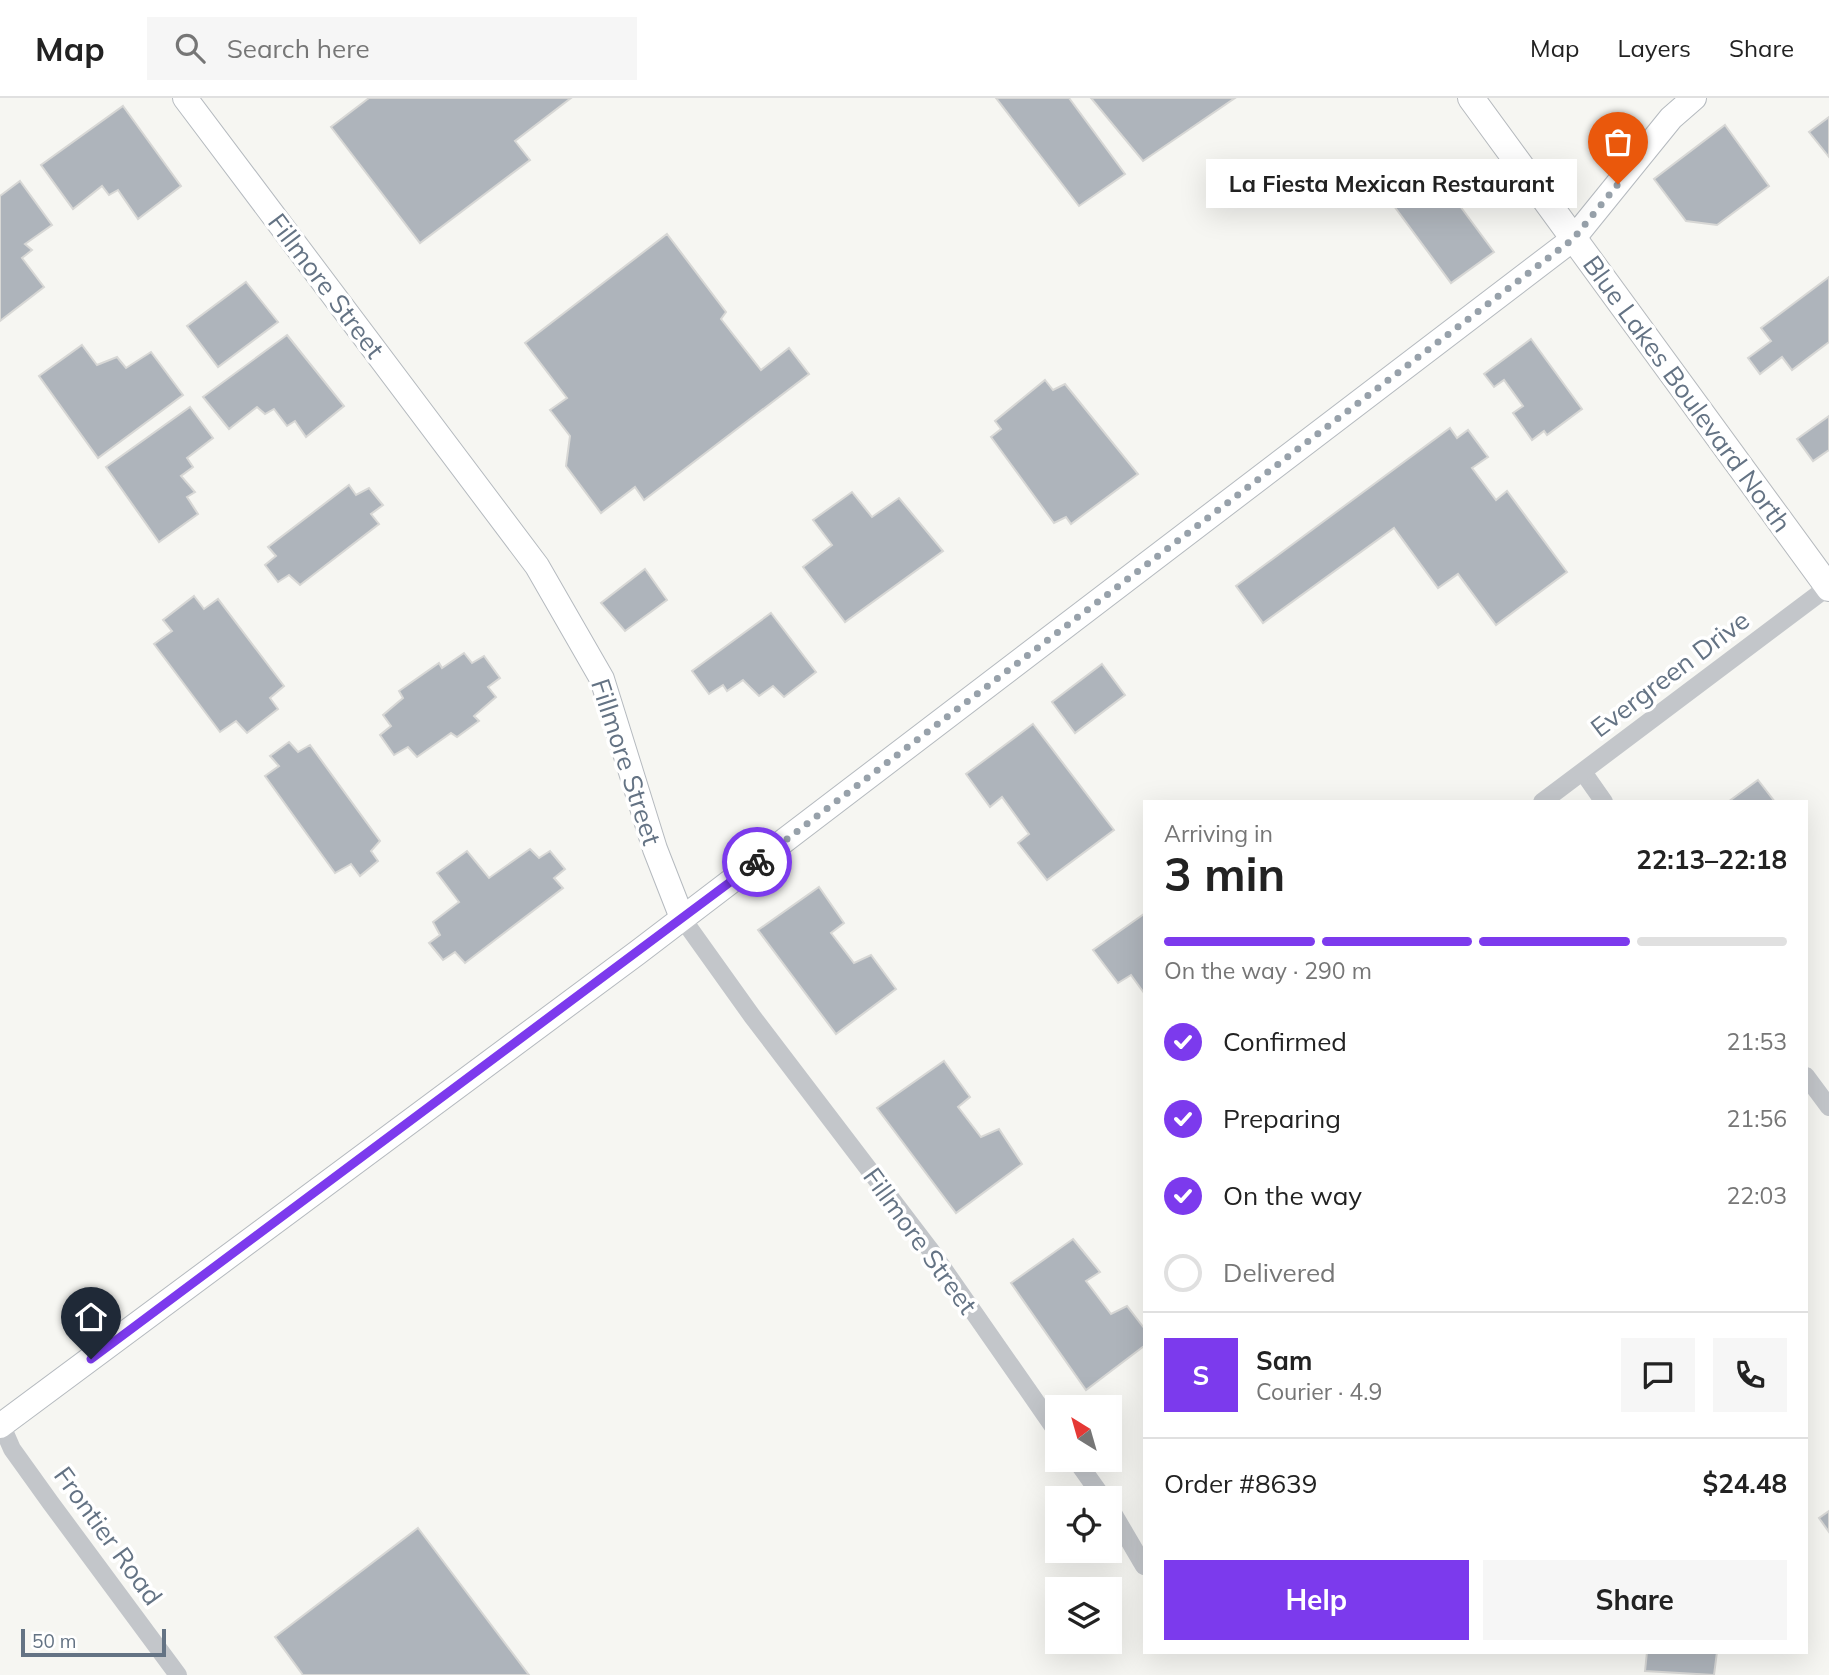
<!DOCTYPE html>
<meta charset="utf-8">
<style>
:root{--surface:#fff;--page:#f6f6f6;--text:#222;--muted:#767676;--line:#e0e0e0;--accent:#7c3aed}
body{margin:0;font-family:Mulish,sans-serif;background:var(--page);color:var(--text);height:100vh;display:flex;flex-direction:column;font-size:26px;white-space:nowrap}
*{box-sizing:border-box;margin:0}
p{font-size:23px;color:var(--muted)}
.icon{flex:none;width:38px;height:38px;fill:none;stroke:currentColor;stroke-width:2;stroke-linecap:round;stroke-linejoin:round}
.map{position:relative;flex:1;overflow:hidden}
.side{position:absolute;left:1143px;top:702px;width:665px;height:854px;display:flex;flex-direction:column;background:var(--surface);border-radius:0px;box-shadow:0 7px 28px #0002}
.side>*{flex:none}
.needle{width:46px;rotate:323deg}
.tools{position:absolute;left:1045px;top:1297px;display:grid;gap:14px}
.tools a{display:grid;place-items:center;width:77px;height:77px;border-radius:0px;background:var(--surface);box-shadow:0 7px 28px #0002;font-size:35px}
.scale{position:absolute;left:21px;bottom:18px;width:145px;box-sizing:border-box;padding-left:7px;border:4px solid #647384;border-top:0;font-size:19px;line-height:24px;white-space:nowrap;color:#647384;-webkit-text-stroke:5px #fff;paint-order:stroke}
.pin{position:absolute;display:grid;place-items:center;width:60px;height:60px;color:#fff;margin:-72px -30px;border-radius:50% 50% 50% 0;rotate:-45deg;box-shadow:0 0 7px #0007}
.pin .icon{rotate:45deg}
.courier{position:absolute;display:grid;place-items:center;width:70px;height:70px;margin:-35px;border:5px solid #7c3aed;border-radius:50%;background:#fff;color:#222;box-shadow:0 2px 9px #0007}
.bubble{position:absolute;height:49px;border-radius:0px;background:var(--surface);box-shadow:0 7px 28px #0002;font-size:23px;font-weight:700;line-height:49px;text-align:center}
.overview em{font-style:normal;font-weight:700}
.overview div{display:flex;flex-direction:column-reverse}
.overview{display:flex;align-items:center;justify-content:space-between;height:119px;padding:0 21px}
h1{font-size:46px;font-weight:700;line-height:52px}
.bar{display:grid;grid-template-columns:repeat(4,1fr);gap:10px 7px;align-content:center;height:84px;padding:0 21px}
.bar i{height:9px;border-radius:5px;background:var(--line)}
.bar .current{background:var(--accent)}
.bar p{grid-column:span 4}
.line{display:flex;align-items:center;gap:18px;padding:0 21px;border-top:2px solid var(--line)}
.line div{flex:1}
.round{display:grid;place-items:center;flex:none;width:74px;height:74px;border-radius:0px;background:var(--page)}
ol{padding:0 21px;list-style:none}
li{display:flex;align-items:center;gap:21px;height:77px}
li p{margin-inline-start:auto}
li .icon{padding:7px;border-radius:50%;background:var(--accent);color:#fff;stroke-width:4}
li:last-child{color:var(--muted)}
li i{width:38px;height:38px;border:4px solid var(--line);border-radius:50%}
.button{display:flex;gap:14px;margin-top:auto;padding:14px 21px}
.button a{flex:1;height:80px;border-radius:0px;background:var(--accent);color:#fff;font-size:28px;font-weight:700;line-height:80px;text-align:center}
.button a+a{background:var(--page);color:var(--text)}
header{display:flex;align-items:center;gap:42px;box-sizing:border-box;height:98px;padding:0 35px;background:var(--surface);border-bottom:2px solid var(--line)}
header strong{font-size:33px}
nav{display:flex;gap:38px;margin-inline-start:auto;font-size:24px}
.search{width:490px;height:63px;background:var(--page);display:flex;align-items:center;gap:18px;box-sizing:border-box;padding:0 24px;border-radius:0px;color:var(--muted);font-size:26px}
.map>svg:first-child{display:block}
.building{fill:#aeb4bb;stroke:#d7d7d5;stroke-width:2}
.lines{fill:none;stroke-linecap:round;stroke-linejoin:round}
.secondary-casing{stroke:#b5babf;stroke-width:26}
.primary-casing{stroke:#b6babe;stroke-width:28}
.street{stroke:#c3c6ca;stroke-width:18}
.secondary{stroke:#fff;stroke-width:24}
.primary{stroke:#fff;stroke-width:26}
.done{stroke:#97a1aa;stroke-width:7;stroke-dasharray:0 12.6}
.route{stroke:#7c3aed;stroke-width:9}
.labels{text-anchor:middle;stroke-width:7;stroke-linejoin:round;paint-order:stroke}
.street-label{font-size:26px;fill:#647384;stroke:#fff}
</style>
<header>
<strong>Map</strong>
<div class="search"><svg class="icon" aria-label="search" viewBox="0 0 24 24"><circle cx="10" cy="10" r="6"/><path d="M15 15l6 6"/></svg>Search here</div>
<nav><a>Map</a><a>Layers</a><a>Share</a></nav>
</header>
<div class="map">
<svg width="1829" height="1577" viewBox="0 0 1829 1577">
<rect width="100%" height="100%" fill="#f6f6f2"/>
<g class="building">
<polygon points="369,0 571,0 515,43 530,62 420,145 331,29"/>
<polygon points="996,0 1069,0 1125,76 1079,108"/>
<polygon points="1091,0 1235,0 1143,63"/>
<polygon points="123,8 181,88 138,121 118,92 109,97 102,88 73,111 41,67"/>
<polygon points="1829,19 1829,59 1809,34"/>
<polygon points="1725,27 1769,88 1717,127 1686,123 1654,81"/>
<polygon points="1437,77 1494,154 1451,185 1394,108"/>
<polygon points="20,83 52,127 25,146 32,152 22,160 44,189 0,223 0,98"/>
<polygon points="667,136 726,214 721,221 761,272 789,250 809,276 644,402 635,389 601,415 566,368 570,338 550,312 567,300 525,245"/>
<polygon points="1829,179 1829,244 1792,272 1782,259 1760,276 1748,260 1771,243 1761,230"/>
<polygon points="246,184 278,224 218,269 187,228"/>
<polygon points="287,237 344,308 306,339 295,323 287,328 274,311 265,316 257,309 229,331 203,299"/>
<polygon points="1531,241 1582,311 1547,337 1544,333 1532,342 1513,315 1523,308 1504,282 1494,289 1484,276"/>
<polygon points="82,247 97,267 117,259 126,270 151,254 183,297 98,360 39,278"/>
<polygon points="1045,282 1053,292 1065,286 1138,376 1071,426 1066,419 1054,425 991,339 1001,331 995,323"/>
<polygon points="190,309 213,340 187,360 193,369 181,378 195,394 187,399 198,416 159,444 106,369"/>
<polygon points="1829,318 1829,352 1813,363 1797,341"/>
<polygon points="1450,330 1457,340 1468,332 1488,359 1472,370 1496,402 1507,393 1567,474 1496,527 1458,476 1438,490 1394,430 1263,525 1236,488"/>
<polygon points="349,387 356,397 369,390 383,407 371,416 379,426 300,487 289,477 278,484 265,467 276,458 268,449"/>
<polygon points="852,394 872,419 899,400 943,453 845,524 803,469 832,447 813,422"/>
<polygon points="645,471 667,502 625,533 601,505"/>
<polygon points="194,498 204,511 218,501 284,588 270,600 278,611 247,635 236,623 220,634 154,546 172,533 163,522"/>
<polygon points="771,515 816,574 784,599 773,588 759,598 743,582 727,593 723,587 709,596 692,573"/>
<polygon points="464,555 472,565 484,558 500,580 488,589 496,599 474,618 479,623 457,639 451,635 417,659 408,649 394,657 380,637 391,628 383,617 403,600 399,593 439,565 442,570"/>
<polygon points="1102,566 1125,597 1075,635 1052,604"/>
<polygon points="1033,626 1114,732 1047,782 1018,745 1029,736 1002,699 990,709 966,676"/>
<polygon points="289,644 298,654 310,647 380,743 371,753 378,763 360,778 351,766 335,775 265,678 279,668 270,658"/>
<polygon points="1758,682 1775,704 1728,704"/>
<polygon points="530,751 539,760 550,753 565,771 554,780 563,790 465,865 455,854 443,862 429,845 440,837 433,824 459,804 437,775 467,753 489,780"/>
<polygon points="819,789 844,825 831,835 854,865 871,857 896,891 836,936 758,832"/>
<polygon points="1144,816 1144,895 1131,877 1118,885 1093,852"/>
<polygon points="944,963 970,999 958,1009 981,1039 999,1031 1022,1066 956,1115 877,1010"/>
<polygon points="1073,1141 1100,1174 1086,1183 1111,1216 1127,1208 1144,1230 1144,1248 1086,1292 1011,1185"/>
<polygon points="1829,1413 1829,1434 1819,1420"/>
<polygon points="418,1430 529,1577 303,1577 275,1539"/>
<polygon points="1647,1554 1717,1554 1714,1577 1645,1573"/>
</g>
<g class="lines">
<g class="secondary-casing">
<g id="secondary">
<polyline points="185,0 537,468 602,581 655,751 682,820"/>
<polyline points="0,1328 637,855 1573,141 1671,20 1694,0"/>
</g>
</g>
<g class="primary-casing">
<polyline id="primary" points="1471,0 1829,490"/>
</g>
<g class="street">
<polyline points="1583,674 1604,704"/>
<polyline points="1542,704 1828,489"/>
<polyline points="682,820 752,918 931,1153 1057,1334"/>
<polyline points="1806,978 1829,1009"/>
<polyline points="2,1328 12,1351 50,1404 178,1577"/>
<polyline points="1076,1362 1103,1400"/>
<polyline points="1110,1410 1144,1468"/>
</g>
<use href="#secondary" class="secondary"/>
<use href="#primary" class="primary"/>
</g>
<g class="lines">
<polyline class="done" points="757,764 1573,141 1618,86"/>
<polyline class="route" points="91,1261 757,764"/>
</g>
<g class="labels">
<g class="street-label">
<text transform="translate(326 188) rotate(53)" y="9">Fillmore Street</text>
<text transform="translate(1687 296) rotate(54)" y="9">Blue Lakes Boulevard North</text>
<text transform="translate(1670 576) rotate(-37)" y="9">Evergreen Drive</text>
<text transform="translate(626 664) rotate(72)" y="9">Fillmore Street</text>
<text transform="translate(920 1143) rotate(54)" y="9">Fillmore Street</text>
<text transform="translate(108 1438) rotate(54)" y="9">Frontier Road</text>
</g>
</g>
</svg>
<div class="tools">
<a><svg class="needle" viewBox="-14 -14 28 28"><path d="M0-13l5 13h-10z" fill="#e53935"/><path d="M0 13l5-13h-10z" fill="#767676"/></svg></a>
<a><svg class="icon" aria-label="locate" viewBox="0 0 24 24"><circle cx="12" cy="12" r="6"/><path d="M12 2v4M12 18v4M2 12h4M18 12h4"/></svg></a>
<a><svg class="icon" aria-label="layers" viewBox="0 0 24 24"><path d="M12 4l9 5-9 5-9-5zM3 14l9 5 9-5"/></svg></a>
</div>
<div class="scale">50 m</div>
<div class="pin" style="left:1618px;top:86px;background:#ea580c"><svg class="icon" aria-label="bag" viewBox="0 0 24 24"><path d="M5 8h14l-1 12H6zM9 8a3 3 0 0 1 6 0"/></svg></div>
<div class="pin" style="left:91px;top:1261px;background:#1f2937"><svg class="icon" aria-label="home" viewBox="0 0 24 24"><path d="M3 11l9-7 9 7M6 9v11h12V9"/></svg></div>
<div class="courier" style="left:757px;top:764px"><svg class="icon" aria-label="bike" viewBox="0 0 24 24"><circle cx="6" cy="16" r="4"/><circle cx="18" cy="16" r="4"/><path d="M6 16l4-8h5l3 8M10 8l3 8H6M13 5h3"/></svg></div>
<div class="bubble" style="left:1206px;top:61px;width:371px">La Fiesta Mexican Restaurant</div>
<section class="side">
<div class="overview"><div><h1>3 min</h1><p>Arriving in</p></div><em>22:13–22:18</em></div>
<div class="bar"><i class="current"></i><i class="current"></i><i class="current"></i><i></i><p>On the way · 290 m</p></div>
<ol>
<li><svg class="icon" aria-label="check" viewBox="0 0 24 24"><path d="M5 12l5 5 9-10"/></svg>Confirmed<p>21:53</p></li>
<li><svg class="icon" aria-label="check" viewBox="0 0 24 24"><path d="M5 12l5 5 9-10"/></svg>Preparing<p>21:56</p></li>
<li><svg class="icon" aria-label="check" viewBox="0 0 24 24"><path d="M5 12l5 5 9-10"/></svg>On the way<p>22:03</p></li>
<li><i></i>Delivered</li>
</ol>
<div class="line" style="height:126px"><b class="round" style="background:var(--accent);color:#fff">S</b><div><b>Sam</b><p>Courier · 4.9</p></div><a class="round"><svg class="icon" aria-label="chat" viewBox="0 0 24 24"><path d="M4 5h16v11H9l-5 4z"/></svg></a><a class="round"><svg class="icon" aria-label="phone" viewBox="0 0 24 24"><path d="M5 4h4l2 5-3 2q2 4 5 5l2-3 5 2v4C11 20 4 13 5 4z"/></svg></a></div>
<div class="line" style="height:91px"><div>Order #8639</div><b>$24.48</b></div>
<div class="button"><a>Help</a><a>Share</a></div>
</section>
</div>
